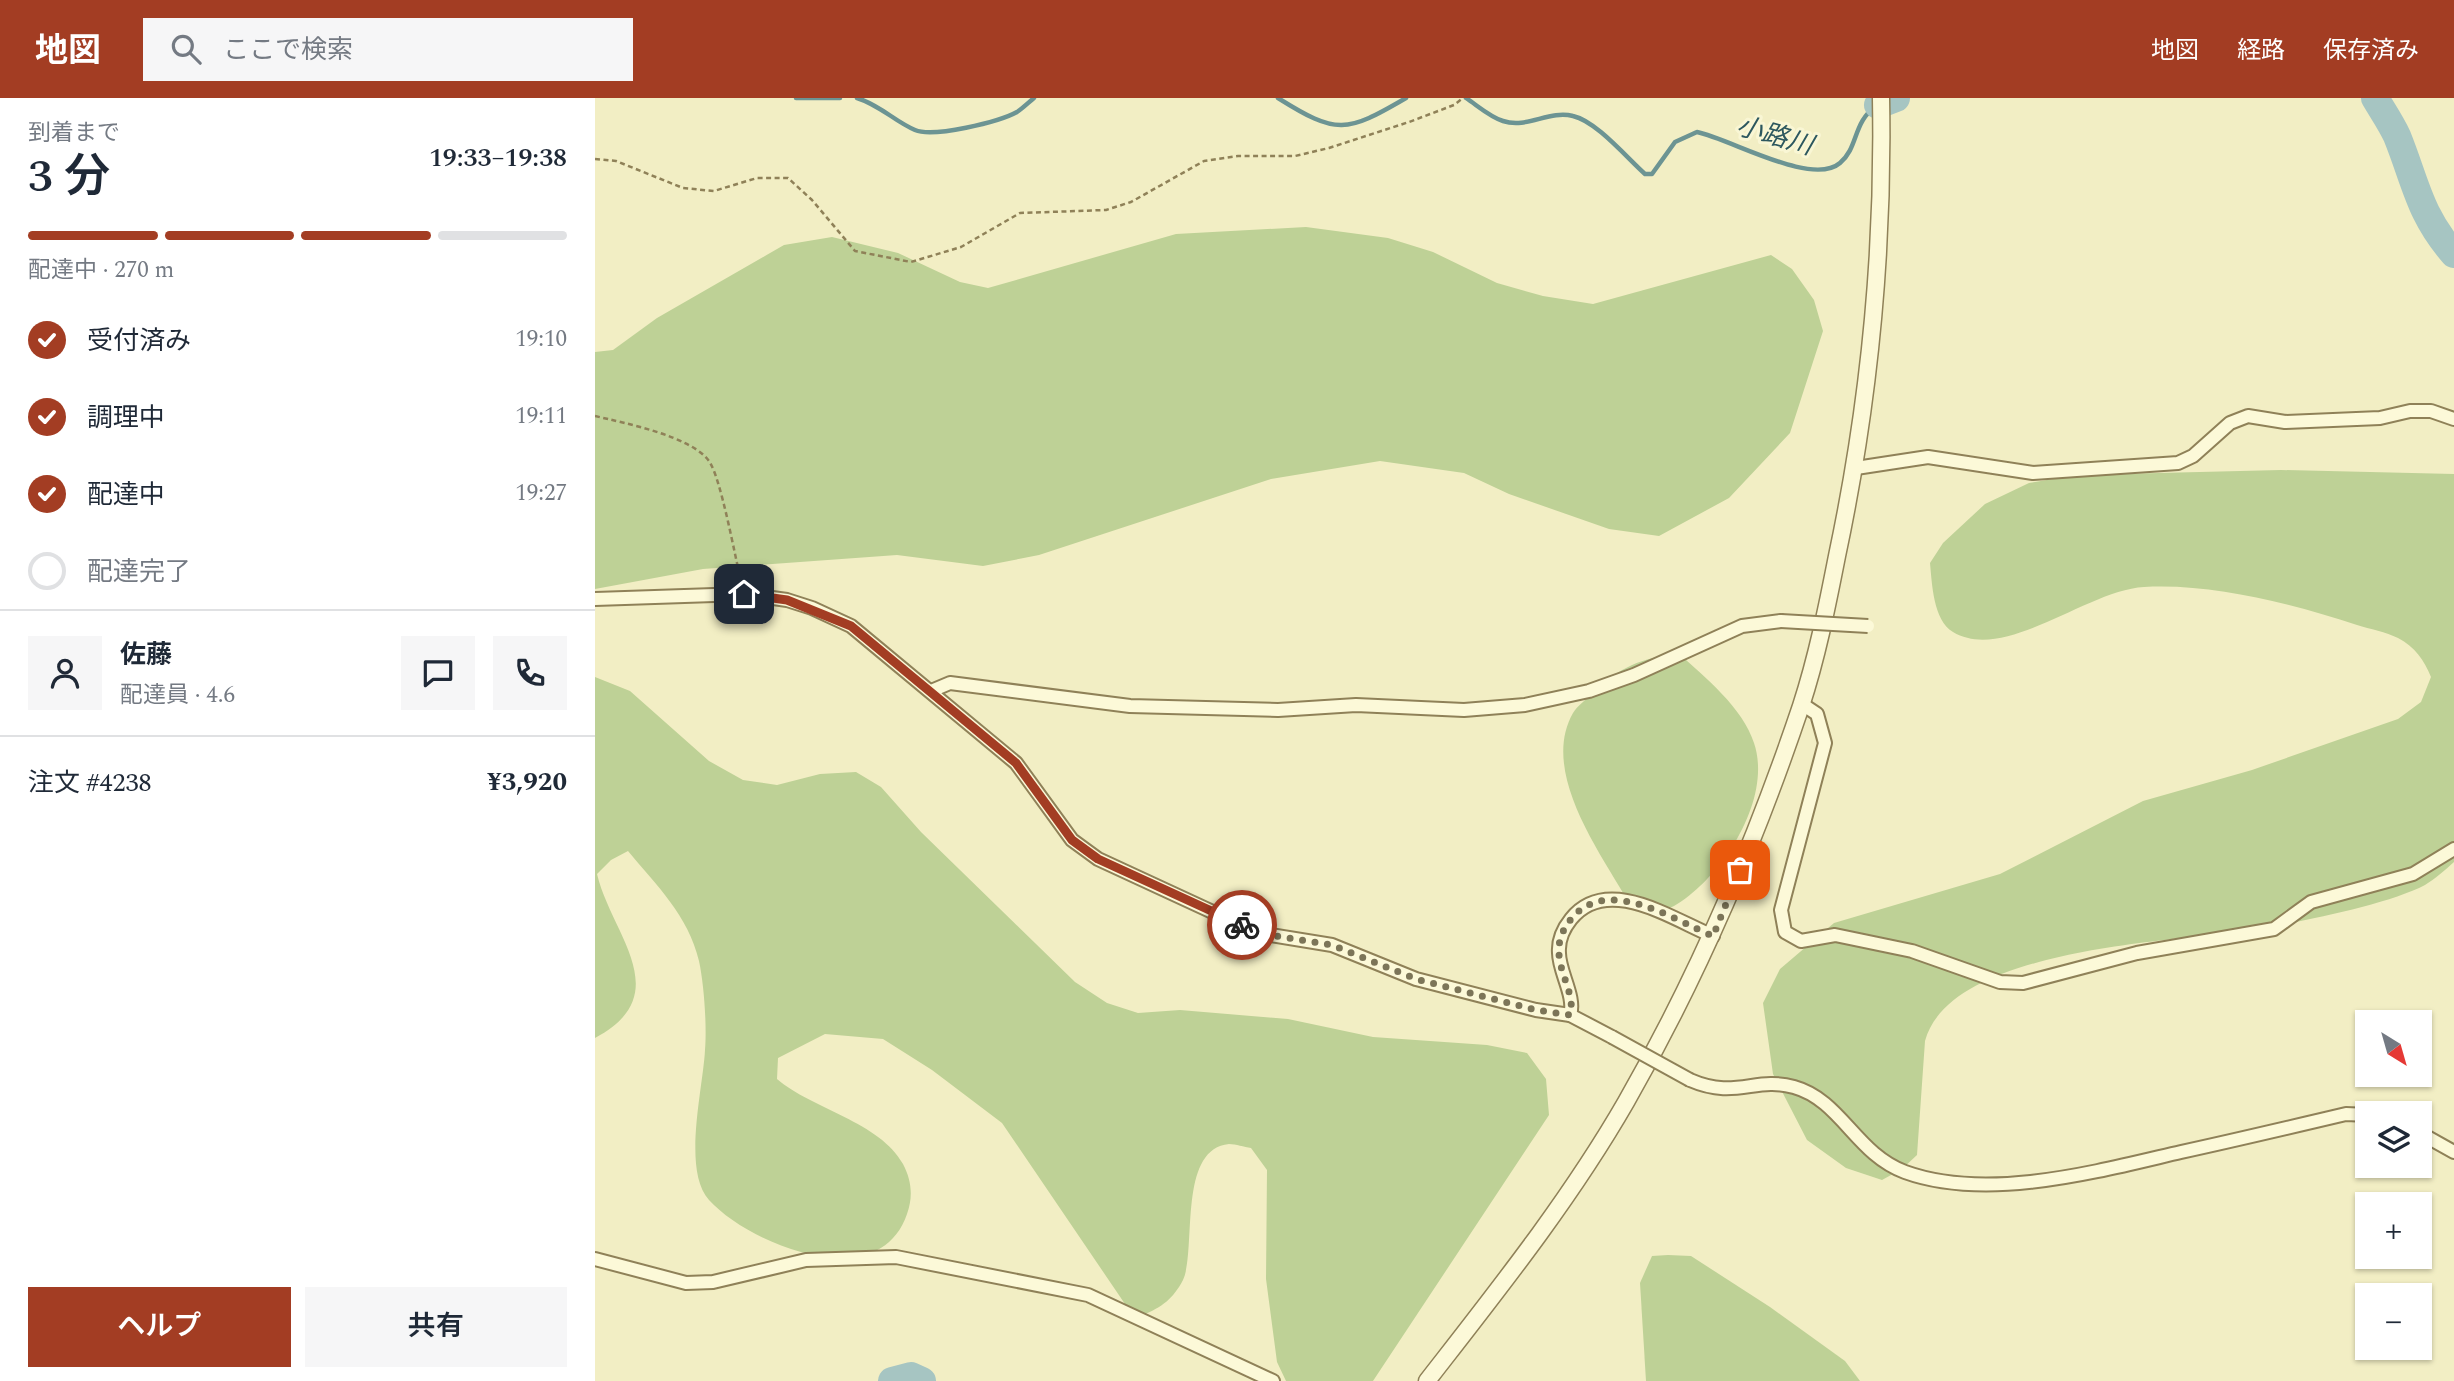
<!DOCTYPE html>
<html lang="ja">
<meta charset="utf-8">
<style>
:root{--surface:#fff;--page:#f6f6f7;--text:#1f2937;--muted:#747a83;--line:#e0e1e3;--accent:#a33d23}
body{margin:0;font-family:Spectral,"Noto Sans JP",serif;background:var(--page);color:var(--text);height:100vh;display:flex;flex-direction:column;font-size:26px;white-space:nowrap}
*{box-sizing:border-box;margin:0}
p{font-size:23px;color:var(--muted)}
.icon{flex:none;width:38px;height:38px;fill:none;stroke:currentColor;stroke-width:2;stroke-linecap:round;stroke-linejoin:round}
.map{position:relative;flex:1;overflow:hidden}
.drawer{display:flex;flex-direction:column;background:var(--surface);width:595px}
.drawer>*{flex:none}
.needle{width:46px;rotate:143deg}
.tools{position:absolute;left:1760px;top:912px;display:grid;gap:14px}
.tools a{display:grid;place-items:center;width:77px;height:77px;border-radius:0px;background:var(--surface);box-shadow:0 2px 5px #0004;font-size:35px}
.pin{position:absolute;display:grid;place-items:center;width:60px;height:60px;color:#fff;margin:-30px;border-radius:14px;box-shadow:0 4px 10px #0006}
.courier{position:absolute;display:grid;place-items:center;width:70px;height:70px;margin:-35px;border:5px solid #a33d23;border-radius:50%;background:#fff;color:#222;box-shadow:0 2px 9px #0007}
.overview em{font-style:normal;font-weight:600}
.overview div{display:flex;flex-direction:column-reverse}
.overview{display:flex;align-items:center;justify-content:space-between;height:119px;padding:0 28px}
h1{font-size:46px;font-weight:600;line-height:52px}
.bar{display:grid;grid-template-columns:repeat(4,1fr);gap:10px 7px;align-content:center;height:84px;padding:0 28px}
.bar i{height:9px;border-radius:5px;background:var(--line)}
.bar .current{background:var(--accent)}
.bar p{grid-column:span 4}
.line{display:flex;align-items:center;gap:18px;padding:0 28px;border-top:2px solid var(--line)}
.line div{flex:1}
.round{display:grid;place-items:center;flex:none;width:74px;height:74px;border-radius:0px;background:var(--page)}
ol{padding:0 28px;list-style:none}
li{display:flex;align-items:center;gap:21px;height:77px}
li p{margin-inline-start:auto}
li .icon{padding:7px;border-radius:50%;background:var(--accent);color:#fff;stroke-width:4}
li:last-child{color:var(--muted)}
li i{width:38px;height:38px;border:4px solid var(--line);border-radius:50%}
.cta{display:flex;gap:14px;margin-top:auto;padding:14px 28px}
.cta a{flex:1;height:80px;border-radius:0px;background:var(--accent);color:#fff;font-size:28px;font-weight:600;line-height:80px;text-align:center}
.cta a+a{background:var(--page);color:var(--text)}
header{display:flex;align-items:center;gap:42px;box-sizing:border-box;height:98px;padding:0 35px;background:var(--accent);color:#fff}
header strong{font-size:33px}
nav{display:flex;gap:38px;margin-inline-start:auto;font-size:24px}
.search{width:490px;height:63px;background:var(--page);display:flex;align-items:center;gap:18px;box-sizing:border-box;padding:0 24px;border-radius:0px;color:var(--muted);font-size:26px}
main{display:flex;flex:1;min-height:0}
.map>svg:first-child{display:block}
.green{fill:#bed196}
.lines{fill:none;stroke-linecap:round;stroke-linejoin:round}
.stream{stroke:#6c9493;stroke-width:4.5}
.river{stroke:#a6c5c2;stroke-width:28}
.minor-casing{stroke:#8f8158;stroke-width:16}
.tertiary-casing{stroke:#8f8158;stroke-width:19}
.path{stroke:#8f8158;stroke-width:2.5;stroke-dasharray:5 3.5;stroke-linecap:butt}
.minor{stroke:#fcf9d8;stroke-width:12}
.tertiary{stroke:#fcf9d8;stroke-width:16}
.minor-bridge-casing{stroke:#8f8158;stroke-width:16;stroke-linecap:butt}
.minor-bridge{stroke:#fcf9d8;stroke-width:12}
.done{stroke:#7c7558;stroke-width:7;stroke-dasharray:0 12.6}
.route{stroke:#a33d23;stroke-width:9}
.labels{text-anchor:middle;stroke-width:6;stroke-linejoin:round;paint-order:stroke}
.water-label{font-size:26px;font-style:italic;fill:#2c575e;stroke:#f9f6d4}
</style>
<header>
<strong>地図</strong>
<div class="search"><svg class="icon" aria-label="search" viewBox="0 0 24 24"><circle cx="10" cy="10" r="6"/><path d="M15 15l6 6"/></svg>ここで検索</div>
<nav><a>地図</a><a>経路</a><a>保存済み</a></nav>
</header>
<main>
<section class="drawer">
<div class="overview"><div><h1>3 分</h1><p>到着まで</p></div><em>19:33–19:38</em></div>
<div class="bar"><i class="current"></i><i class="current"></i><i class="current"></i><i></i><p>配達中 · 270 m</p></div>
<ol>
<li><svg class="icon" aria-label="check" viewBox="0 0 24 24"><path d="M5 12l5 5 9-10"/></svg>受付済み<p>19:10</p></li>
<li><svg class="icon" aria-label="check" viewBox="0 0 24 24"><path d="M5 12l5 5 9-10"/></svg>調理中<p>19:11</p></li>
<li><svg class="icon" aria-label="check" viewBox="0 0 24 24"><path d="M5 12l5 5 9-10"/></svg>配達中<p>19:27</p></li>
<li><i></i>配達完了</li>
</ol>
<div class="line" style="height:126px"><a class="round"><svg class="icon" aria-label="person" viewBox="0 0 24 24"><circle cx="12" cy="8" r="4"/><path d="M4 21q1-7 8-7t8 7"/></svg></a><div><b>佐藤</b><p>配達員 · 4.6</p></div><a class="round"><svg class="icon" aria-label="chat" viewBox="0 0 24 24"><path d="M4 5h16v11H9l-5 4z"/></svg></a><a class="round"><svg class="icon" aria-label="phone" viewBox="0 0 24 24"><path d="M5 4h4l2 5-3 2q2 4 5 5l2-3 5 2v4C11 20 4 13 5 4z"/></svg></a></div>
<div class="line" style="height:91px"><div>注文 #4238</div><b>¥3,920</b></div>
<div class="cta"><a>ヘルプ</a><a>共有</a></div>
</section>
<div class="map">
<svg width="1859" height="1283" viewBox="0 0 1859 1283">
<rect width="100%" height="100%" fill="#f2eec4"/>
<g class="green">
<polygon points="711,129 793,140 838,154 902,185 948,198 998,206 1176,157 1197,171 1219,202 1228,233 1195,335 1134,400 1064,438 1014,431 914,396 869,375 785,363 676,381 444,457 388,468 302,457 108,471 0,491 0,254 18,252 62,220 189,147 237,139 303,155 365,184 393,190 581,136"/>
<path d="M 1686,372 L 1859,376 L 1859,764 C 1850,772 1840,781 1830,787 C 1792,807 1700,825 1656,832 C 1576,844 1355,850 1330,943 L 1322,1057 L 1307,1071 L 1287,1082 L 1251,1070 L 1212,1042 L 1178,976 L 1168,905 L 1185,871 L 1239,825 L 1405,776 L 1548,703 L 1657,672 L 1803,621 L 1826,604 L 1836,579 C 1829,562 1820,549 1803,540 C 1791,534 1775,531 1762,527 C 1697,506 1618,485 1549,489 C 1492,492 1410,565 1358,534 C 1338,522 1337,485 1335,465 L 1348,445 L 1390,406 L 1434,385 L 1482,377 Z"/>
<path d="M 1083,555 C 1110,579 1148,610 1159,645 C 1178,701 1127,780 1079,808 C 1071,813 1057,812 1048,814 L 1033,803 C 1004,753 945,673 978,615 C 982,608 992,601 997,596 C 1025,568 1046,561 1083,555 Z"/>
<path d="M 0,579 L 35,593 L 114,663 L 148,682 L 182,687 L 225,676 L 261,674 L 286,689 L 326,734 L 480,884 L 512,905 L 543,915 L 585,912 L 693,921 L 778,939 L 892,947 L 932,955 L 951,981 L 954,1017 L 778,1283 L 691,1283 L 682,1264 L 671,1181 L 672,1072 L 656,1050 C 649,1049 641,1046 634,1046 C 582,1051 602,1152 588,1182 C 578,1201 567,1209 548,1217 L 530,1206 L 407,1025 L 337,972 L 288,941 L 230,936 L 183,960 L 182,981 C 217,1011 285,1024 308,1066 C 317,1083 318,1099 312,1116 C 284,1199 155,1147 114,1102 C 87,1072 108,991 110,952 C 112,928 109,886 104,863 C 93,817 62,788 33,753 L 16,762 L 2,776 C 16,836 83,896 0,940 Z"/>
<polygon points="1073,1157 1096,1158 1175,1209 1250,1263 1265,1283 1051,1283 1045,1185 1057,1158"/>
</g>
<g class="lines">
<g class="stream">
<polyline points="201,0 245,0"/>
<path d="M 262,0 C 285,7 299,23 320,32 C 338,40 404,24 422,14 C 428,10 434,4 439,0"/>
<path d="M 683,0 C 742,37 751,35 811,0"/>
<path d="M 871,0 C 883,8 895,19 908,23 C 932,31 954,12 978,18 C 1001,23 1032,60 1050,76 L 1057,76 L 1080,44 L 1102,34 C 1136,41 1217,89 1245,65 C 1264,49 1257,25 1282,7"/>
</g>
<g class="river">
<path d="M 1780,0 C 1787,12 1796,25 1802,38 C 1821,85 1824,116 1859,156"/>
<polyline points="1283,7 1301,0"/>
<polyline points="297,1283 316,1278 327,1283"/>
</g>
<g class="minor-casing">
<g id="minor">
<polyline points="1261,370 1333,359 1438,375 1583,365 1598,358 1635,325 1653,318 1690,324 1785,320 1815,313 1836,313 1859,321"/>
<polyline points="0,501 149,496 192,502 217,510 256,528 421,665 477,742 503,761 663,835 737,847 821,881 941,912 975,917 1017,939"/>
<polyline points="336,593 355,585 535,608 683,612 761,607 869,612 930,607 994,593 1039,577 1147,528 1186,523"/>
<polyline points="1207,606 1222,616 1230,645 1186,812 1190,834 1206,843 1240,837 1317,853 1405,884 1428,885 1542,855 1679,831 1716,804 1818,776 1859,751"/>
<path d="M 975,917 C 981,899 964,874 964,855 C 963,842 968,831 976,821 C 1012,776 1077,821 1118,838"/>
<path d="M 1095,982 C 1141,1002 1160,978 1199,989 C 1246,1002 1261,1056 1310,1074 C 1393,1104 1504,1073 1586,1054 C 1641,1042 1696,1029 1751,1016 L 1773,1017"/>
<polyline points="1825,1035 1859,1054"/>
<polyline points="0,1161 91,1185 118,1184 211,1162 301,1159 493,1197 678,1283"/>
</g>
</g>
<g class="tertiary-casing">
<path id="tertiary" d="M 832,1283 C 902,1193 974,1103 1031,1004 C 1103,878 1160,745 1206,608 C 1222,559 1232,509 1242,458 C 1274,307 1289,155 1286,0"/>
</g>
<g class="path">
<polyline points="0,61 21,63 88,90 119,93 162,80 193,80 217,102 260,153 316,164 366,149 425,115 511,112 536,104 609,63 643,58 700,58 734,50 814,24 859,7 868,0"/>
<path d="M 0,318 C 29,325 96,338 114,363 C 126,380 140,459 146,483"/>
</g>
<use href="#minor" class="minor"/>
<use href="#tertiary" class="tertiary"/>
<g class="minor-bridge-casing">
<g id="minor-bridge">
<polyline points="1186,523 1273,528"/>
<polyline points="1017,939 1095,982"/>
</g>
</g>
<use href="#minor-bridge" class="minor-bridge"/>
</g>
<g class="lines">
<path class="done" d="M 647,827 L 663,835 L 737,847 L 821,881 L 941,912 L 975,917 C 981,899 964,874 964,855 C 963,842 968,831 976,821 C 1012,777 1077,821 1118,838 L 1145,772"/>
<polyline class="route" points="149,496 192,502 256,528 421,665 477,742 503,761 647,827"/>
</g>
<g class="labels">
<g class="water-label">
<text transform="translate(1180 37) rotate(16)" y="9">小路川</text>
</g>
</g>
</svg>
<div class="tools">
<a><svg class="needle" viewBox="-14 -14 28 28"><path d="M0-13l5 13h-10z" fill="#e53935"/><path d="M0 13l5-13h-10z" fill="#747a83"/></svg></a>
<a><svg class="icon" aria-label="layers" viewBox="0 0 24 24"><path d="M12 4l9 5-9 5-9-5zM3 14l9 5 9-5"/></svg></a>
<a>+</a>
<a>−</a>
</div>
<div class="pin" style="left:1145px;top:772px;background:#ea580c"><svg class="icon" aria-label="bag" viewBox="0 0 24 24"><path d="M5 8h14l-1 12H6zM9 8a3 3 0 0 1 6 0"/></svg></div>
<div class="pin" style="left:149px;top:496px;background:#1f2937"><svg class="icon" aria-label="home" viewBox="0 0 24 24"><path d="M3 11l9-7 9 7M6 9v11h12V9"/></svg></div>
<div class="courier" style="left:647px;top:827px"><svg class="icon" aria-label="bike" viewBox="0 0 24 24"><circle cx="6" cy="16" r="4"/><circle cx="18" cy="16" r="4"/><path d="M6 16l4-8h5l3 8M10 8l3 8H6M13 5h3"/></svg></div>
</div>
</main>
